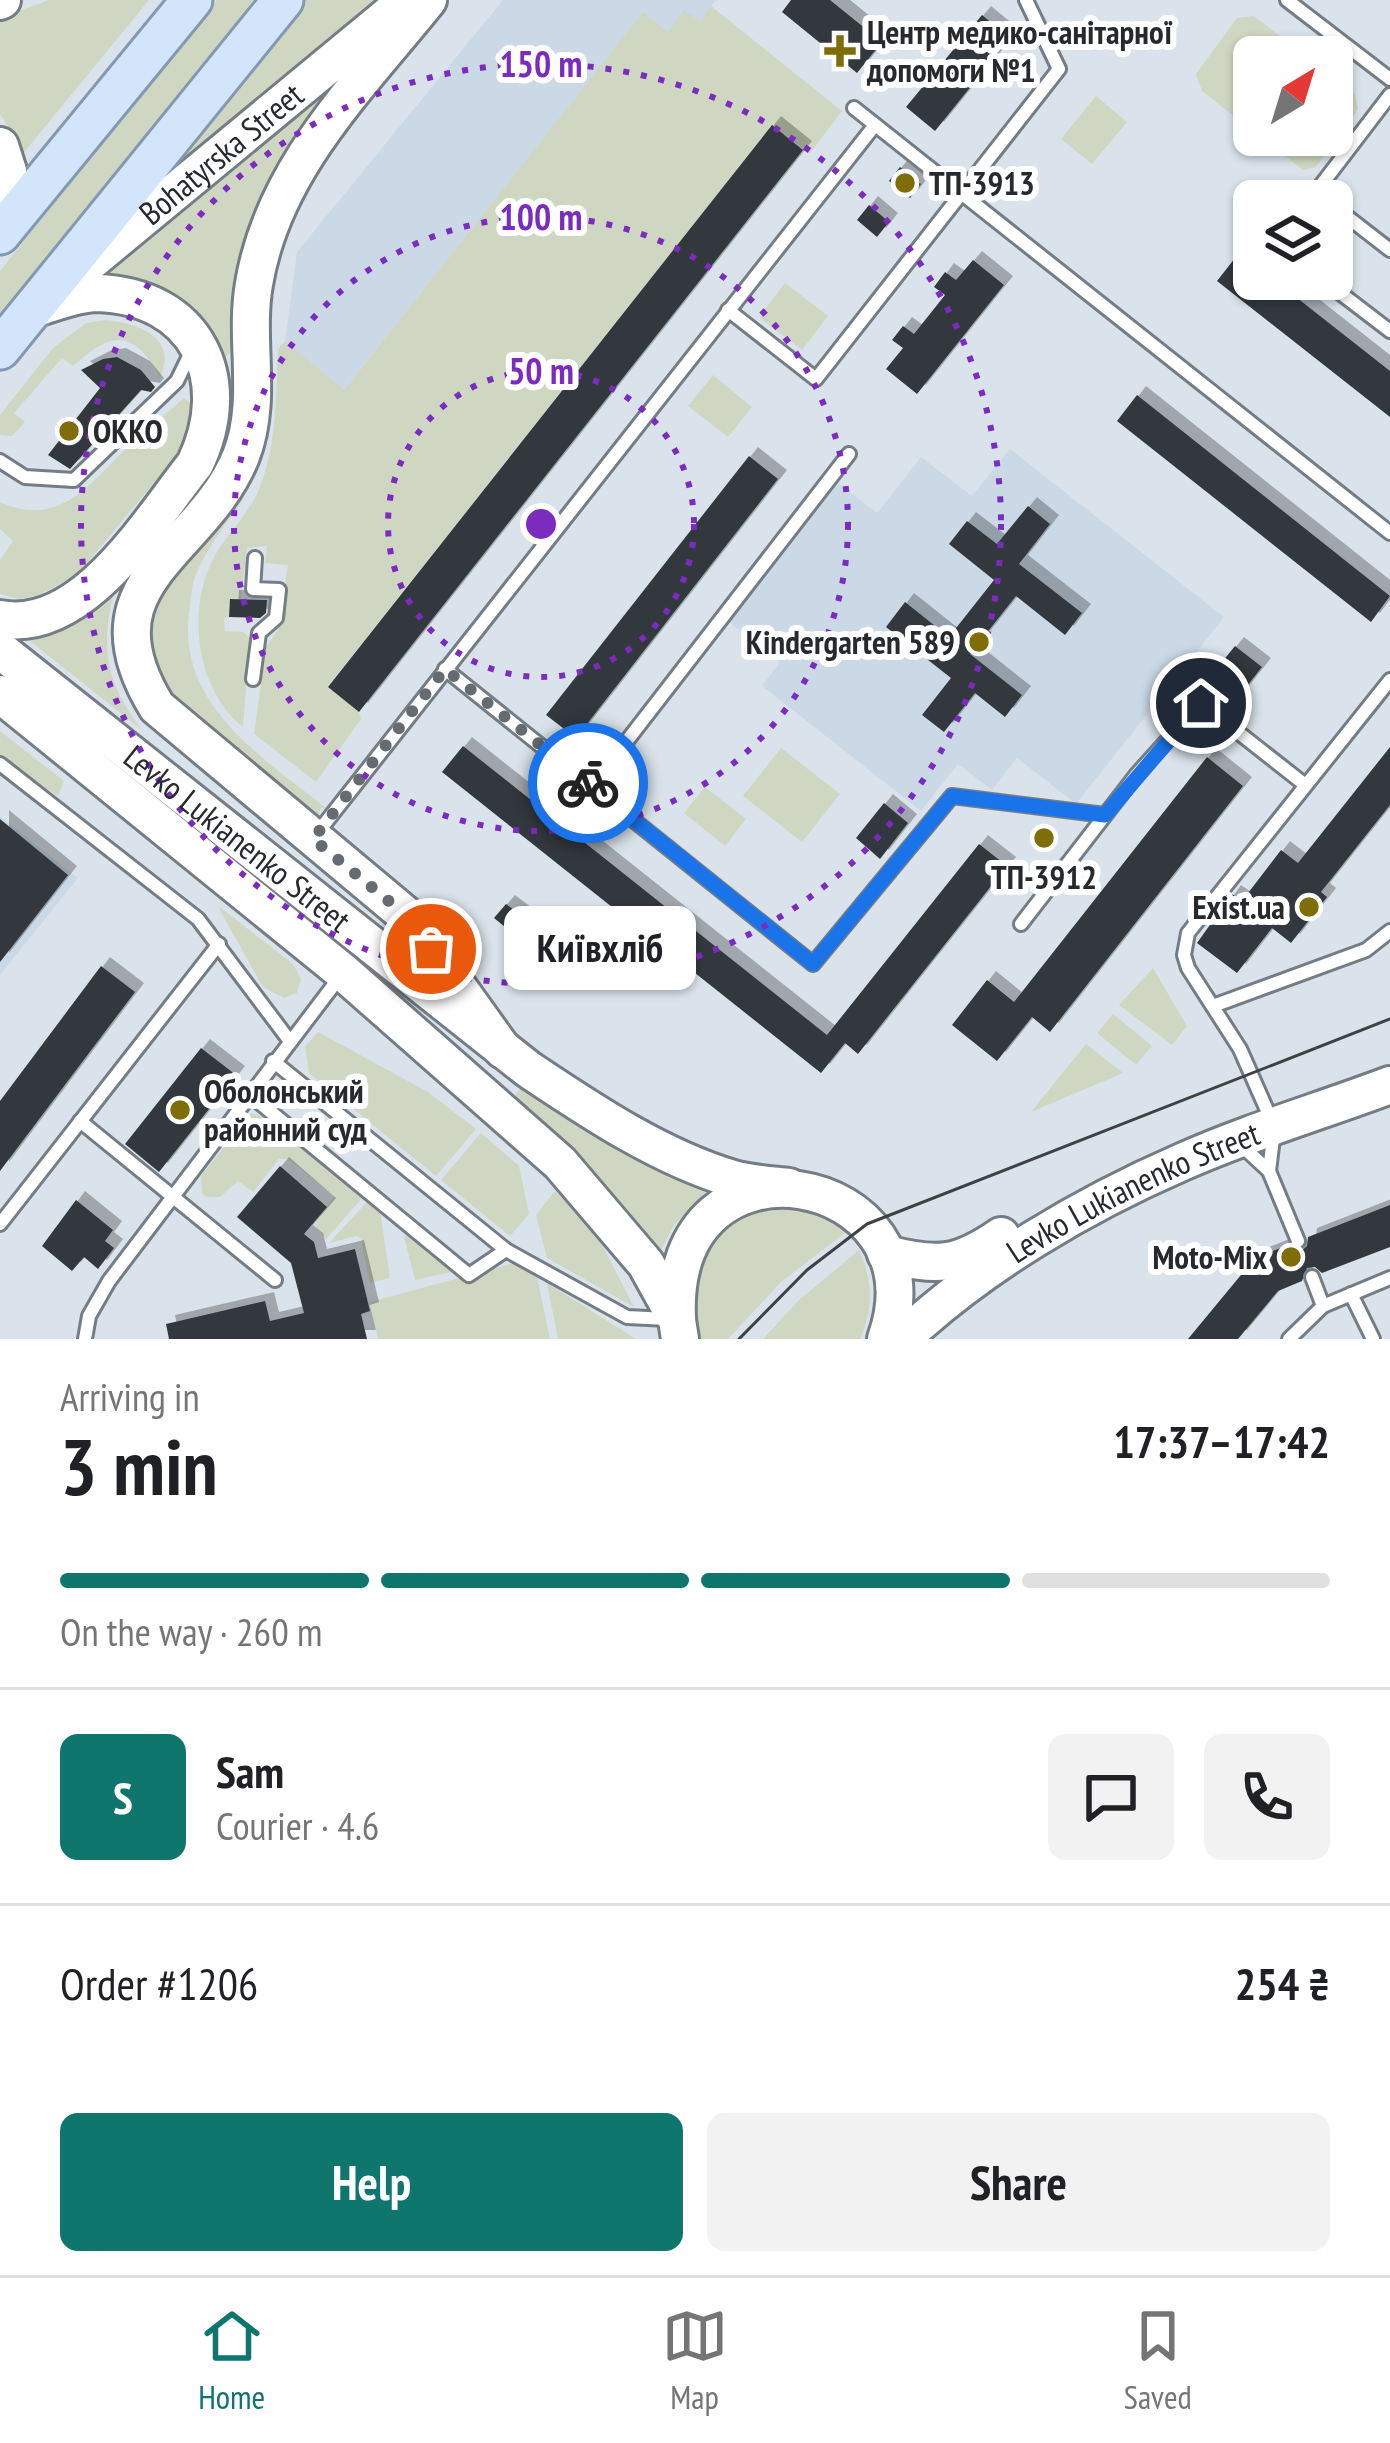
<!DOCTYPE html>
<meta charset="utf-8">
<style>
:root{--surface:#fff;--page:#f2f2f2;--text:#202124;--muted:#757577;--line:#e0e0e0;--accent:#0f766e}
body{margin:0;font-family:"PT Sans Narrow",sans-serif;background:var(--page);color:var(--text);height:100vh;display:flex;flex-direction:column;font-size:45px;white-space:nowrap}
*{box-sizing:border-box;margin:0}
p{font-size:39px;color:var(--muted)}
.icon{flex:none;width:66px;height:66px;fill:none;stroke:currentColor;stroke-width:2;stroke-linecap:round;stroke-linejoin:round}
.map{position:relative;height:1339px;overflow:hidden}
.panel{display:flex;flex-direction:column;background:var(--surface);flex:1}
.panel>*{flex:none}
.needle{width:78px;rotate:38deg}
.fabs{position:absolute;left:1233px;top:36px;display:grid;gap:24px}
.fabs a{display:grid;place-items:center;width:120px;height:120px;border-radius:18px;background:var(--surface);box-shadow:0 3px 9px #0004;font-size:60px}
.pin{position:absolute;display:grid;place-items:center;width:102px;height:102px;color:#fff;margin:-51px;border:6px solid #fff;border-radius:50%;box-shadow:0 3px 12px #0007}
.courier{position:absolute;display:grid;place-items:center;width:120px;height:120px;margin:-60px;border:9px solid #1a73e8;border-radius:50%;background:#fff;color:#222;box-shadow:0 3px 15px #0007}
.bubble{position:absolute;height:84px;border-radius:18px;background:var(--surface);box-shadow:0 3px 9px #0004;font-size:39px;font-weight:700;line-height:84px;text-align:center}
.summary em{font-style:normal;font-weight:700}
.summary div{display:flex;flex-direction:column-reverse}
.summary{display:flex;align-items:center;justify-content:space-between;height:204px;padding:0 60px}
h1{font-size:78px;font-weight:700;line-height:90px}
.bar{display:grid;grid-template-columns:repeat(4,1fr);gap:18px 12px;align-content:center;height:144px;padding:0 60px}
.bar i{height:15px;border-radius:9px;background:var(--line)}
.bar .current{background:var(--accent)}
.bar p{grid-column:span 4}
.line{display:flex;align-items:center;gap:30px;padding:0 60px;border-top:3px solid var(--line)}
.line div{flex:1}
.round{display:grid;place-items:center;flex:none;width:126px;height:126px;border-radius:18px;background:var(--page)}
.primary-button{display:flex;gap:24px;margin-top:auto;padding:24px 60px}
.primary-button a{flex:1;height:138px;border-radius:18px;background:var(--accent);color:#fff;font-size:48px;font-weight:700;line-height:138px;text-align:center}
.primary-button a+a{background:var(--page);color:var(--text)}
.menu{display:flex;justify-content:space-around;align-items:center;height:168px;border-top:3px solid var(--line);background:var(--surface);font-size:33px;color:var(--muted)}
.menu a{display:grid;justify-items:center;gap:6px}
.menu .current{color:var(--accent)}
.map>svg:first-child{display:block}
.built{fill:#cbd9e7}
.green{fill:#cfd7c2}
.building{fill:#31383e;filter:url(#shadow)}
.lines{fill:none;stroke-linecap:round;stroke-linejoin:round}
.service-casing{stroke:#757d84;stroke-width:18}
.secondary-casing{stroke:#757d84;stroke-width:42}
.primary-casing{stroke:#8398b1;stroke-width:45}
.service{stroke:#fff;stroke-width:12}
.secondary{stroke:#fff;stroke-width:36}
.primary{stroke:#d3e5fb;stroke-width:39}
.tram{stroke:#3e4246;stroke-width:3}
.done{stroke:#656b70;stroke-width:12;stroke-dasharray:0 21.6}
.route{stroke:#1a73e8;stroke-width:15}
.ring{fill:none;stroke:#7b2cbf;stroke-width:6;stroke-dasharray:6 12}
.poi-dot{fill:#7e6d09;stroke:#fff;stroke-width:4.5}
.labels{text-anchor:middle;stroke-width:12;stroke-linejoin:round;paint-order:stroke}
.poi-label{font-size:33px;font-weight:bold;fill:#262a2d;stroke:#fff;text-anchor:start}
.street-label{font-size:33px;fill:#262a2d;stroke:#fff}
.centre{fill:#7b2cbf;stroke:#fff;stroke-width:6}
.ring-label{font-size:36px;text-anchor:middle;font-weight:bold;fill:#7b2cbf;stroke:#fff;stroke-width:12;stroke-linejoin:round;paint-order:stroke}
</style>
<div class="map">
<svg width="1390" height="1339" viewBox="0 0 1390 1339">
<defs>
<filter id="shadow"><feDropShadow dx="9" dy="-9" stdDeviation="0" flood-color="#0004"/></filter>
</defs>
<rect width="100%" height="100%" fill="#dae3eb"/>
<g class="built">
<polygon points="503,0 716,0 700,21 668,32 643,13 343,391 285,341 297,252"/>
<polygon points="1010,449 1224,617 1076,804 1017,758 992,790 958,764 921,811 762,686 780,662 728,621 837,482 877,513 921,457 972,496"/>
<polygon points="0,816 78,878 0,975"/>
</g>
<g class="green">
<polygon points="49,0 149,0 21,156 17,140 0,114 0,18"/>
<polygon points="217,0 258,0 0,316 0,271"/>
<polygon points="303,0 383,0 135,206"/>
<path d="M 711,6 L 842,111 L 810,153 L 771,126 L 328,686 L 359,712 L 361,719 L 316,782 L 254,734 L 266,647 L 278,630 L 288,565 L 265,563 L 267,546 L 247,548 L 241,599 L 230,599 L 229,617 L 224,618 L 225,631 L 243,632 L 250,638 L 243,727 C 196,690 186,609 214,557 C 228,532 250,513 260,487 C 277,442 276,396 278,349 L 285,341 L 344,390 L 643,12 L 668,32 L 684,10 L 700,21 Z"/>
<polygon points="1254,16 1307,57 1254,57 1254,132 1202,91 1196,74 1237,18"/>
<path d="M 347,72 C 297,129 250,200 236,276 C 232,301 233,326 233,351 L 225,357 C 201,305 159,283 105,277 L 109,269 Z"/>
<polygon points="1332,76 1355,94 1358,109 1316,167 1303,170 1258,135 1332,135"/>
<polygon points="1096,96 1127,122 1092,164 1061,139"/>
<polygon points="785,283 828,316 802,350 759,317"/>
<path d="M 106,320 C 138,323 179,338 160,377 C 134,329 112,330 73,366 L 62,358 L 14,413 L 25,422 L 12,436 L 0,435 L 0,415 L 53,348 L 86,323 Z"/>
<polygon points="713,375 752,407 728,437 688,406"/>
<path d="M 184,398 L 192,404 L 182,449 L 78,574 L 39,595 L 20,599 L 0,594 L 0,560 L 13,541 L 0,529 L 0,502 C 60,529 89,484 127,448 C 145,431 165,415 184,398 Z"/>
<path d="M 239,493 L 244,498 C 227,523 206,549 195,577 C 191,588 191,602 189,613 C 177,708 269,761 332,813 L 321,807 L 319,815 L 311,819 L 186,721 L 151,677 L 148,613 L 166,582 Z"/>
<path d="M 114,591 C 100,648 106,683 142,730 L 25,637 C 63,633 86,616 114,591 Z"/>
<polygon points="0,731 64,781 58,796 0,759"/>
<polygon points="781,748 840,794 802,842 743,796"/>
<polygon points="705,787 746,819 725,846 684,813"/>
<polygon points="217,905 293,964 301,979 297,993 284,998 263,987"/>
<polygon points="1153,968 1187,1026 1172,1045 1119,1005"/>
<polygon points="1113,1014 1152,1046 1136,1065 1097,1033"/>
<polygon points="318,1032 428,1092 476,1129 436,1176 309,1073 305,1047"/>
<polygon points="1086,1044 1123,1073 1031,1112"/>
<polygon points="524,1084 631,1156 707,1191 674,1225 660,1252 513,1098"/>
<polygon points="251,1113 265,1118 364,1196 326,1239 315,1225 334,1196 288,1159 279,1159 253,1192 238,1181 220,1197 206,1197 202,1193 201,1176"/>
<polygon points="481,1133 519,1166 529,1214 510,1236 441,1180"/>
<polygon points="555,1191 594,1229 634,1307 547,1258 536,1215"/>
<polygon points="369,1200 380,1210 390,1278 370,1283 361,1239 357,1236 329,1243"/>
<path d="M 763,1206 L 807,1209 L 846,1232 L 781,1282 L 728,1339 L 701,1339 C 685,1302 690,1247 727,1223 C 738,1216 751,1212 763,1206 Z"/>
<polygon points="410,1233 456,1271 415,1280 404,1237"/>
<path d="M 859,1250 C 873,1282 874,1307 860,1339 L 763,1339 L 799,1300 Z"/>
<polygon points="518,1262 536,1272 550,1339 378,1339 370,1302"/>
<polygon points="547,1283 633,1337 635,1339 558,1339"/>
</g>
<g class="building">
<polygon points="791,0 830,0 882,42 857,73 782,12"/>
<polygon points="982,15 1010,38 935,131 906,107"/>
<polygon points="772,125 803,150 359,712 328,687"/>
<polygon points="900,167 921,184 910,198 889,181"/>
<polygon points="869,205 889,222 877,237 857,220"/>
<polygon points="1239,253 1254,264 1254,279 1273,279 1390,371 1390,417 1217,281"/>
<polygon points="973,260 1004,285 917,394 886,369 903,348 892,340 903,326 914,334 945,295 934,287 945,272 956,280"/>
<polygon points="117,357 141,370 155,387 151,392 141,390 70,469 48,455 100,388 81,370 103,359"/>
<polygon points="1137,395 1390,596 1371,622 1117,421"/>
<polygon points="749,456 778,479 576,738 546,715"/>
<polygon points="1028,506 1050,524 1019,564 1082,613 1065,635 1016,596 970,654 1022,695 1005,717 975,693 944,732 922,715 951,678 886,627 905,602 949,637 994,580 949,544 967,521 997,544"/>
<polygon points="230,599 267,600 266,613 260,618 229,617"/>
<polygon points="1235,646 1262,667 1236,700 1209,678"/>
<polygon points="463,746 827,1035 979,844 1007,866 858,1054 845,1043 821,1073 442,772"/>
<polygon points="1390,747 1390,805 1321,892 1327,897 1291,943 1272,928 1237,973 1197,943 1232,894 1242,901 1281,850 1298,863"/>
<polygon points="1207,757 1243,786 1050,1032 1032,1017 997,1061 952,1025 987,980 1014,1002"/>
<polygon points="884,803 908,823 880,859 856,838"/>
<polygon points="0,819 68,875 0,962"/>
<polygon points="506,904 579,959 566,976 494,918"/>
<polygon points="101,966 135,992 0,1171 0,1101"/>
<polygon points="201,1048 236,1075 159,1172 125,1144"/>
<polygon points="280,1166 327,1207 304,1234 314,1242 318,1258 355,1249 370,1311 361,1314 367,1339 169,1339 166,1324 265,1301 270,1321 304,1313 291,1263 237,1217"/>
<polygon points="76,1200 113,1230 105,1241 114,1248 98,1269 84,1257 72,1271 42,1246"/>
<polygon points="1390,1205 1390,1247 1322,1273 1315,1267 1307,1268 1302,1281 1278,1291 1238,1339 1188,1339 1255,1258 1288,1245 1301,1251 1307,1246 1308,1237"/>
</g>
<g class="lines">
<g class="service-casing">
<g id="service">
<polyline points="1287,0 1390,79"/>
<polyline points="854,108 1390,533"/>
<polyline points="1309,201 1390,95"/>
<polyline points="1332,205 1390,250"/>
<polyline points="1322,279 1390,331"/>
<polyline points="728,310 816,379 1059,69 1026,0"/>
<polyline points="0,461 25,477 74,480 177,381 191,352"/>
<polyline points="445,669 813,964 952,796 1105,815"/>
<polyline points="253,679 259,633 276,618 279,590 253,589 255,558"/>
<polyline points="0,764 198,919 289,1040"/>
<polyline points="592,786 849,454"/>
<polyline points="315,836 875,125"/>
<polyline points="1021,924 1137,774 1201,703 1304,784"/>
<polyline points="1213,1006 1366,950 1390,931"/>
<polyline points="273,1061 506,1250 627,1317 668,1319"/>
<polyline points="249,1094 469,1275 506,1250"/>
<polyline points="1266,1108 1240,1049 1188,968 1184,955 1188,933 1390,680"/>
<polyline points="80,1121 275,1280"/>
<polyline points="1242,1146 1269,1171 1298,1241"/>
<polyline points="1269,1171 1274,1130"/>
<polyline points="0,1224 219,944"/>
<polyline points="1312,1277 1323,1306"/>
<polyline points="1351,1294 1373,1339"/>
<polyline points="85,1339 89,1316 109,1281 339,978"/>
<polyline points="1289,1339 1323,1306 1390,1278"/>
</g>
</g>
<g class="secondary-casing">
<g id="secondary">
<path d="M 428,0 C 358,87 273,169 254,284 C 244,341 263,400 241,456 C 202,554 79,581 157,707 L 407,916 L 503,1050"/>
<polyline points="0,1 2,0"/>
<polyline points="0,146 8,171 0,219"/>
<path id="s1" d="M 73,276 L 407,0"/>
<path d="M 0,619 C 83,635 150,520 195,464 C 236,379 197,296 97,293 C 77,293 53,303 33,309"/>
<path id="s2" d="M 0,650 L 528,1069 C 591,1111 659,1157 733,1179 C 751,1184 771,1185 789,1187"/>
<polyline points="0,694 343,972 560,1163 646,1264 677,1320 680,1339"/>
<path d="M 886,1254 C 937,1267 958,1266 1001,1236"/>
<path d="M 677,1319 C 667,1117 946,1171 886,1339"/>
<path id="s3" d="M 902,1339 C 981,1265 1083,1205 1182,1162 C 1249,1132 1321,1111 1390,1085"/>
</g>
</g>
<g class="primary-casing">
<g id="primary">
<polyline points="0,234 192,0"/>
<polyline points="0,349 283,0"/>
</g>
</g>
<use href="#service" class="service"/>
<use href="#secondary" class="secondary"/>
<use href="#primary" class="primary"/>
<polyline class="tram" points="739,1339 807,1270 867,1224 1390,1019"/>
</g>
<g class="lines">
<polyline class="done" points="431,949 407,916 313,839 445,669 588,783"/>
<polyline class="route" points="588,783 813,964 952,796 1105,815 1201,703"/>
</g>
<g class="ring">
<circle cx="541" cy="524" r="153"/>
<circle cx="541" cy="524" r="307"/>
<circle cx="541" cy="524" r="460"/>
</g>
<g class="poi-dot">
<path d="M834 33h12v12h12v12h-12v12h-12v-12h-12v-12h12z"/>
<circle cx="905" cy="183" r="12"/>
<circle cx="69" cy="431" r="12"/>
<circle cx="979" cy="642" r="12"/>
<circle cx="1044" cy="838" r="12"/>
<circle cx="1309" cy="907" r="12"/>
<circle cx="180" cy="1110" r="12"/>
<circle cx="1291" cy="1257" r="12"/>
</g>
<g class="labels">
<g class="poi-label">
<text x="867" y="44">Центр медико-санітарної<tspan x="867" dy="38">допомоги №1</tspan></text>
<text x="929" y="195">ТП-3913</text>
<text x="93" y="443">OKKO</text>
<text x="955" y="654" text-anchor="end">Kindergarten 589</text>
<text x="1044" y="889" text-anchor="middle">ТП-3912</text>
<text x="1285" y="919" text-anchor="end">Exist.ua</text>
<text x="204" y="1103">Оболонський<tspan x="204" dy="38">районний суд</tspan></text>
<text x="1267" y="1269" text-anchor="end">Moto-Mix</text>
</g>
<g class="street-label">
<text dy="12" stroke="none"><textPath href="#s1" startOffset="192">Bohatyrska Street</textPath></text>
<text dy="12" stroke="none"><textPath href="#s2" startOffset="303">Levko Lukianenko Street</textPath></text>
<text dy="12" stroke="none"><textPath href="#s3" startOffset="276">Levko Lukianenko Street</textPath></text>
</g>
</g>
<circle cx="541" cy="524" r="18" class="centre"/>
<g class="ring-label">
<text x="541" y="77">150 m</text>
<text x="541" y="230">100 m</text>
<text x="541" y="384">50 m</text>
</g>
</svg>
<div class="fabs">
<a><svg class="needle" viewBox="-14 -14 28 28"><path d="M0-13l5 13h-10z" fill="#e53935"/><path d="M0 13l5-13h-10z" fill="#757577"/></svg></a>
<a><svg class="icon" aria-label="layers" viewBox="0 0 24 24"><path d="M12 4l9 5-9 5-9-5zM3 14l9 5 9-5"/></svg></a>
</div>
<div class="pin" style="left:431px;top:949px;background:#ea580c"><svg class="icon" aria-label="bag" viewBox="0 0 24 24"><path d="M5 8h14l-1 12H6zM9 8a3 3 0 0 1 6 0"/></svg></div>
<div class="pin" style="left:1201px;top:703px;background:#1f2937"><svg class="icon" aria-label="home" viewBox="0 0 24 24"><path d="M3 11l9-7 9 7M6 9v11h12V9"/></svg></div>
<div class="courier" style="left:588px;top:783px"><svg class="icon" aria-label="bike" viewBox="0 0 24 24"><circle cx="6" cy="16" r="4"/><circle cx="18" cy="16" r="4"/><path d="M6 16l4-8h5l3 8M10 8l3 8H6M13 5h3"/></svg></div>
<div class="bubble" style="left:504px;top:906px;width:192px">Київхліб</div>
</div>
<section class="panel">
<div class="summary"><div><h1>3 min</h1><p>Arriving in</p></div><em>17:37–17:42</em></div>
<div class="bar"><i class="current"></i><i class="current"></i><i class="current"></i><i></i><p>On the way · 260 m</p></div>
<div class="line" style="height:216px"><b class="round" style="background:var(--accent);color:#fff">S</b><div><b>Sam</b><p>Courier · 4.6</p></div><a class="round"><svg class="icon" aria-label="chat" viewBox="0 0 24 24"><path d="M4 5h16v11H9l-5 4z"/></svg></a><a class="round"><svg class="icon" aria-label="phone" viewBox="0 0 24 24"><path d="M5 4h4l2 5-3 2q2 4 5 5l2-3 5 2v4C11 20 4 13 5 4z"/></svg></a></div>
<div class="line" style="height:156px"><div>Order #1206</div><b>254 ₴</b></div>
<div class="primary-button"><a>Help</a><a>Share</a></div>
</section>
<nav class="menu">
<a class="current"><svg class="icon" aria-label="home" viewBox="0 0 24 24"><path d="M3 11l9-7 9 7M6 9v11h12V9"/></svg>Home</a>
<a><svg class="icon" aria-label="map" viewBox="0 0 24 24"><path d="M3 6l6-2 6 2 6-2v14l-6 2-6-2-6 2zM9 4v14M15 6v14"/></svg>Map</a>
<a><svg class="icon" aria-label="saved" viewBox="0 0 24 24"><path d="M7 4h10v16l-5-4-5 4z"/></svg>Saved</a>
</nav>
